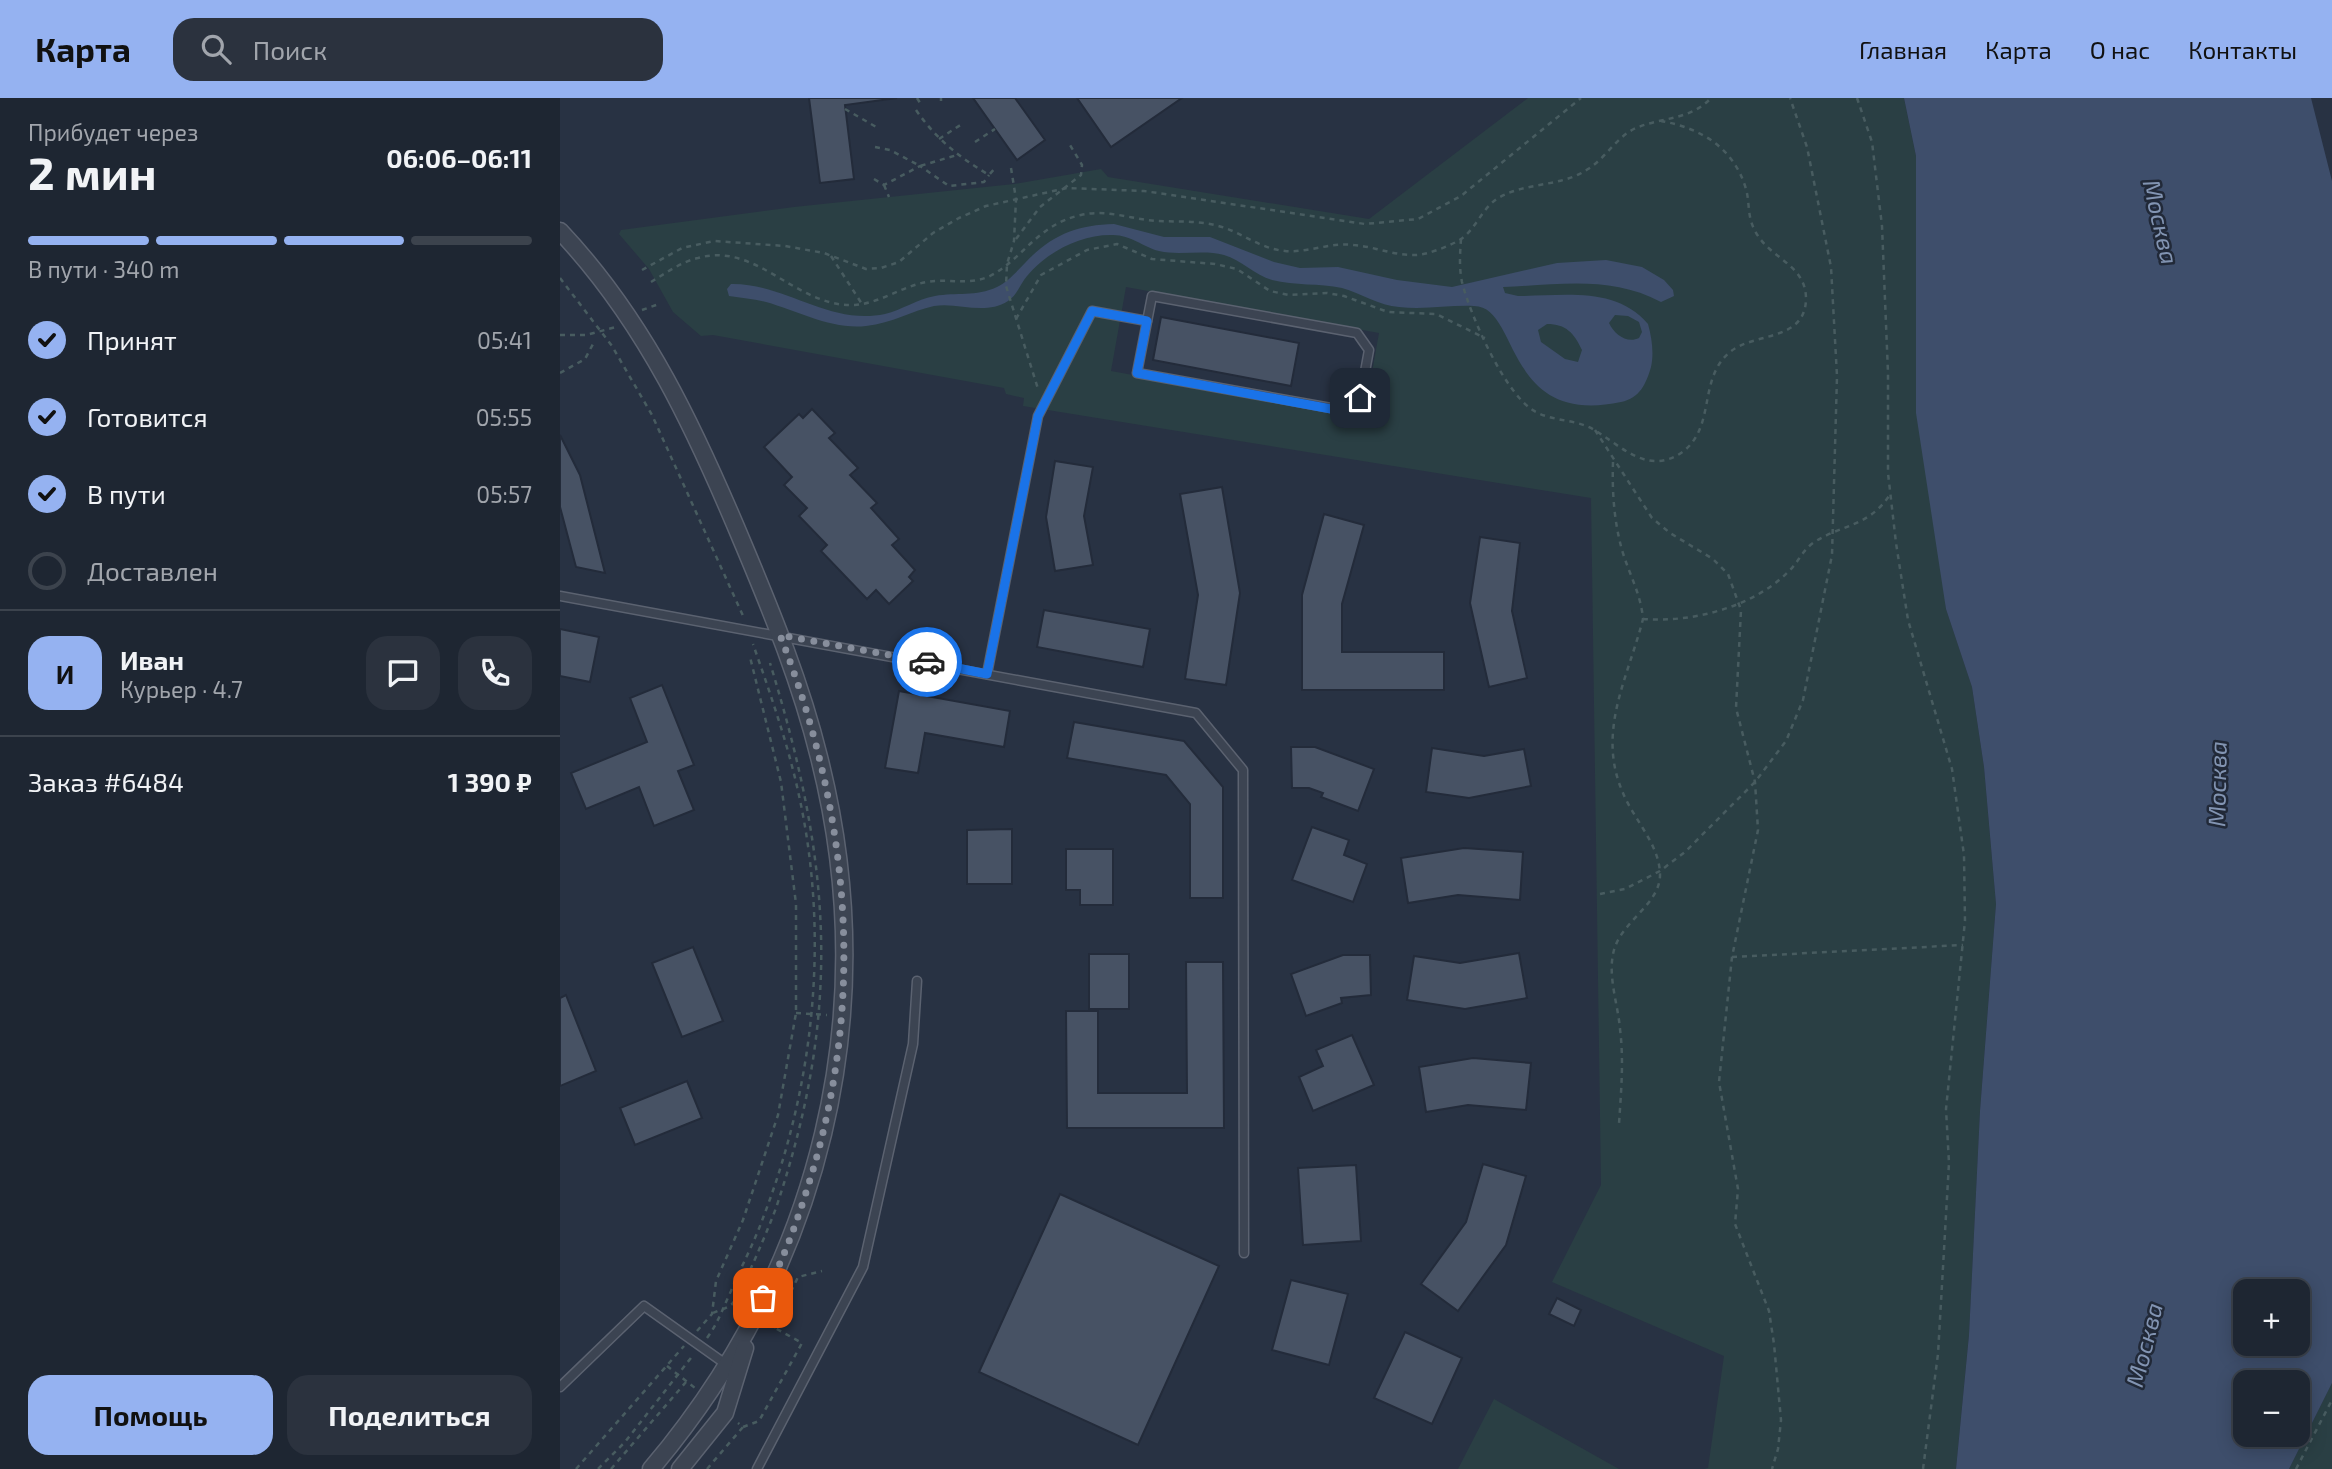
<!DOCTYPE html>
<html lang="ru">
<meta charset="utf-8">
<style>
:root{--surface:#1e2632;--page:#2b323e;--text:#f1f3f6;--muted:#a1a5ac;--line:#3c434d;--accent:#95b2f1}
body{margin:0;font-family:"Exo 2",sans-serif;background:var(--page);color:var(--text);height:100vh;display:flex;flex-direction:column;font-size:26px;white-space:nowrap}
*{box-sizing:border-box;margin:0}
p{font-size:23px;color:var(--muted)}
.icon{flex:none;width:38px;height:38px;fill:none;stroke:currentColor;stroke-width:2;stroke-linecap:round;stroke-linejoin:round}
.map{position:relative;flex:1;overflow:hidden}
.side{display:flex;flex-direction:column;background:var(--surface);width:560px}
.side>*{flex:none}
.controls{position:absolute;left:1673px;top:1181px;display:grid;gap:14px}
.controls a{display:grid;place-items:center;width:77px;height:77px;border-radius:14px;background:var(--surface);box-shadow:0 4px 18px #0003,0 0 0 2px var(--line);font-size:35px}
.pin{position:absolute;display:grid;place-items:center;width:60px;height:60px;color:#fff;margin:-30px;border-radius:14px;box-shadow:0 4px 10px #0006}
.courier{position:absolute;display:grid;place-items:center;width:70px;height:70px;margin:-35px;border:5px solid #1a73e8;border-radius:50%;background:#fff;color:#222;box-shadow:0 2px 9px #0007}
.summary em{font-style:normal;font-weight:700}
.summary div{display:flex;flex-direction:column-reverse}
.summary{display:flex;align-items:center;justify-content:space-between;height:119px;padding:0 28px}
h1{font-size:46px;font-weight:700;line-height:52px}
.bar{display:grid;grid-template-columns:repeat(4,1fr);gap:10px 7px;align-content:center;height:84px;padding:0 28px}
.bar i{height:9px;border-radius:5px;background:var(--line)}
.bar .current{background:var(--accent)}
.bar p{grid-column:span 4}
.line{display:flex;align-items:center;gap:18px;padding:0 28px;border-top:2px solid var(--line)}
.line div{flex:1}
.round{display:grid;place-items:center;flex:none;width:74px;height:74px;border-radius:21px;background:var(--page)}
ol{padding:0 28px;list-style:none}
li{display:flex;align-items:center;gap:21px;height:77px}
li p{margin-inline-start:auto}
li .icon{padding:7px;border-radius:50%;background:var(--accent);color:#111;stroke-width:4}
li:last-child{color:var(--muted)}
li i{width:38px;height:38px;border:4px solid var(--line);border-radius:50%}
.button{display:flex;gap:14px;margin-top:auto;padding:14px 28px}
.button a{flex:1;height:80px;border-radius:21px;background:var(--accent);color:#111;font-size:28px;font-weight:700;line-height:80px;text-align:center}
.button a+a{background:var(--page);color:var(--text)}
header{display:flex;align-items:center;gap:42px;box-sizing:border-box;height:98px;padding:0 35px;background:var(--accent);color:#111}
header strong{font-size:33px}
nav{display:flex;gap:38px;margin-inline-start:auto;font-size:24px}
.search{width:490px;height:63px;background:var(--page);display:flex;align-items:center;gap:18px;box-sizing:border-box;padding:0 24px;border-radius:21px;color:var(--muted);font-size:26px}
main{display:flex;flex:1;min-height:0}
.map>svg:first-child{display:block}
.green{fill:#2a3f44;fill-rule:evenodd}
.water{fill:#3e4e6b;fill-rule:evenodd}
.building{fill:#475264;stroke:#232b3a;stroke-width:2}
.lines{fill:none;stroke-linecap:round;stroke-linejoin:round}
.service-casing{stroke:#5b6270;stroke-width:11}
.minor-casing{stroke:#5b6270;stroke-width:19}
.path{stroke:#485c60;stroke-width:2.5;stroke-dasharray:5 5;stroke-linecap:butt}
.service{stroke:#3c4452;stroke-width:8}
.minor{stroke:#3c4452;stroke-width:16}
.done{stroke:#878e9c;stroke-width:7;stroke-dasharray:0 12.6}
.route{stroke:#1a73e8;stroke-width:9}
.labels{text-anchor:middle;stroke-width:5;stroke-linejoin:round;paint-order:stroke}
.water-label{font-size:24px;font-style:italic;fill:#8294b2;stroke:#212938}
</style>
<header>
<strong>Карта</strong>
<div class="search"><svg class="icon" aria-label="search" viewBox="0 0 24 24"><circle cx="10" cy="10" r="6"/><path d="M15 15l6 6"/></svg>Поиск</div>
<nav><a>Главная</a><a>Карта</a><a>О нас</a><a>Контакты</a></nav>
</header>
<main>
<section class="side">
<div class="summary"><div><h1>2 мин</h1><p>Прибудет через</p></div><em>06:06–06:11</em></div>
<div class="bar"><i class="current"></i><i class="current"></i><i class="current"></i><i></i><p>В пути · 340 m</p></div>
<ol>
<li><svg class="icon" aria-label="check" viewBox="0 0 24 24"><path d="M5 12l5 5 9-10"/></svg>Принят<p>05:41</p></li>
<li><svg class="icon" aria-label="check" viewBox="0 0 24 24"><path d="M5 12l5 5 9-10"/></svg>Готовится<p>05:55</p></li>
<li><svg class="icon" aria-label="check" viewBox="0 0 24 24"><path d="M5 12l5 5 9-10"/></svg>В пути<p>05:57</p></li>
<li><i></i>Доставлен</li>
</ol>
<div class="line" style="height:126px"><b class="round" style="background:var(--accent);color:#111">И</b><div><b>Иван</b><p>Курьер · 4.7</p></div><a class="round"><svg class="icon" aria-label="chat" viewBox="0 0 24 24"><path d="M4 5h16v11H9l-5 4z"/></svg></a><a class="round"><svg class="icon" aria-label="phone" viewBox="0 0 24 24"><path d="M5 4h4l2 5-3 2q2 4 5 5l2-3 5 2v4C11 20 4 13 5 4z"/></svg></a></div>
<div class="line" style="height:91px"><div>Заказ #6484</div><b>1 390 ₽</b></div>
<div class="button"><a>Помощь</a><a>Поделиться</a></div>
</section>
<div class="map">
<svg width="1772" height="1371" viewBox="0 0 1772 1371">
<rect width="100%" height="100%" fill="#283243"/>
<g class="green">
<path d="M 968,0 L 1344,0 L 1345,5 L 1356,58 L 1386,511 L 1412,589 L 1424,669 L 1436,806 L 1420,1013 L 1409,1237 L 1396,1371 L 1144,1371 L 1148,1370 L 1164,1258 L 992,1184 L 1041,1087 L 1031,400 L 463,308 L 464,300 L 446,296 L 444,290 L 153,237 L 141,238 L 113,214 L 89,171 L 59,136 L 61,132 L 234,109 L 454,86 L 541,71 L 548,79 L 809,121 ZM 566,189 L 819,235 L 804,319 L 551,273 Z"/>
<polygon points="1772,1285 1772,1371 1729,1371"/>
<polygon points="934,1301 1059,1371 898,1371"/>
</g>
<g class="water">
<path d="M 1344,0 L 1751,0 L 1772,83 L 1772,1285 L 1729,1371 L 1396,1371 L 1409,1237 L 1420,1013 L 1436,806 L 1424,669 L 1412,589 L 1386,511 L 1356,315 L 1356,58 ZM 1685,1194 L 1738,1194 L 1738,1246 L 1685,1246 ZM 1685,1284 L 1738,1284 L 1738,1337 L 1685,1337 Z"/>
<path d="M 554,126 L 604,139 L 650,139 L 714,164 L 740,170 L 778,169 L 837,182 L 892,189 L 997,165 L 1046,162 L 1082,169 L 1104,182 L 1113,192 L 1114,198 L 1101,204 C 1050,177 999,187 943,189 L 945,195 L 958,198 C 1004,198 1056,188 1088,226 C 1092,240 1094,256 1091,269 C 1086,286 1080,300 1061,304 C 943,329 960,208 914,208 C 889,207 864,212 839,209 C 819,208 801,195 782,190 C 759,185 735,188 712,182 C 695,177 681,162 664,157 C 643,151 620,158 599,153 C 583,149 571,137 553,137 C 520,136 484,155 464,182 C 459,189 456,198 448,203 C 424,218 399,204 374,208 C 351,213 333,225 306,228 C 272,232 238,213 206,204 C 194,201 182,200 169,198 L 167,191 L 171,186 C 225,185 269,228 325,216 C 342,212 357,201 375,198 C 396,194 416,199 437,189 C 448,184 457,173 465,165 C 491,137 517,127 554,126 ZM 1055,217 L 1068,218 L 1079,224 L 1082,234 L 1079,240 C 1067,246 1054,236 1049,225 ZM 987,226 C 1006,226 1014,235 1022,252 L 1018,264 L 1005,261 L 981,244 L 978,232 Z"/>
</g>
<g class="building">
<polygon points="249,0 337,0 285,7 294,81 260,85"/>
<polygon points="413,0 455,0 485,42 457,62"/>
<polygon points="517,0 622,0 551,49"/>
<polygon points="601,219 739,245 731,288 593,262"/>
<polygon points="252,311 275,335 269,340 298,370 290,377 317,405 311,410 339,441 332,447 355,472 349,479 353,483 329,506 316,492 307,501 261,453 267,447 239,418 247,410 224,387 232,379 204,349 239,316 243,320"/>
<polygon points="0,337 20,377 45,475 16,469 0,409"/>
<polygon points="495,363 533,369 524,418 533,467 495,473 486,419"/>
<polygon points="662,389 680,495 666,587 625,581 638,497 620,396"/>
<polygon points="764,416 804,427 782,506 782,554 884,554 884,592 742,592 742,497"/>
<polygon points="920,439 960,445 952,513 967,580 929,589 910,505"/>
<polygon points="484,512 590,531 583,569 477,549"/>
<polygon points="0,531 39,539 30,584 0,578"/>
<polygon points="102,587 134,667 118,673 134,712 94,728 79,689 26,711 11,675 87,644 70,600"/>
<polygon points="339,593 450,613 444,649 365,635 358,675 325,670"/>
<polygon points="514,624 624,643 663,689 663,800 630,800 630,706 606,677 507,660"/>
<polygon points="731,649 755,649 814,671 798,713 761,699 763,695 749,690 732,690"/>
<polygon points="872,650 924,658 964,651 971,688 909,700 866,694"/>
<polygon points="752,729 789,742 784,757 807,766 793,804 732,782"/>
<polygon points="452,731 452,786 407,786 407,732"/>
<polygon points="904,750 963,754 960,802 898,797 848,805 841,760"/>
<polygon points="506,751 553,751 553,807 520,807 520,792 506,792"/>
<polygon points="133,849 163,923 122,939 92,865"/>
<polygon points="959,855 967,900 905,911 847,902 854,858 900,865"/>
<rect x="529" y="856" width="40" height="55"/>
<polygon points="783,857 810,857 811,897 781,900 782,905 746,918 731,876"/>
<polygon points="626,864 663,864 664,1030 507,1030 506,913 538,913 538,995 627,995"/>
<polygon points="6,897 36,973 0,988 0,900"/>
<polygon points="792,937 814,987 753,1013 739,979 763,968 756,952"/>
<polygon points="913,960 971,965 966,1012 908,1007 866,1014 859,969"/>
<polygon points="127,983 142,1020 75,1047 60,1010"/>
<polygon points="923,1066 966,1078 946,1147 898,1213 861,1186 906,1124"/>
<polygon points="796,1067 801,1143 743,1147 738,1070"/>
<polygon points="500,1096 659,1168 578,1347 419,1274"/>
<polygon points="731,1182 788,1196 769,1267 712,1252"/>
<polygon points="997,1200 1021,1212 1014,1228 989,1216"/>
<polygon points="845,1234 902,1260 872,1326 814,1300"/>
</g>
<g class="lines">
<g class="service-casing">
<g id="service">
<polygon points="592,198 797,235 809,252 800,301 782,312 577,275"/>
<polyline points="0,498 636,615 683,672 684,1155"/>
<polyline points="427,576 478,318 532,213 587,223"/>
<polyline points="0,1289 84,1208 167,1267"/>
<polyline points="197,1371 303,1169 353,946 357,883"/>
</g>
</g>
<g class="minor-casing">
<g id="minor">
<path d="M 0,133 C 86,224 136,333 184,448 C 213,517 241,586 259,659 C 324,915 261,1170 91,1371"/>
<polyline points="120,1371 165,1315 185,1250"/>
</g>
</g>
<g class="path">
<polyline points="357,0 362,8"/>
<polyline points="1297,0 1312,44 1322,128 1328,275 1328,375 1336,445 1348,522 1392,671 1404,757 1405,823 1386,1011 1389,1065 1378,1256 1363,1371"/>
<polyline points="381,3 381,0"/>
<polyline points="285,11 318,30"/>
<path d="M 356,12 C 376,41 399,59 429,77 L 436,69"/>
<polyline points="379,41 402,26"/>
<polyline points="415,44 435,31"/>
<polyline points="315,49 330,52 360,68 397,57"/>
<polyline points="451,70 456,101 454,143 447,166 446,188 478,291"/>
<polyline points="314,81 324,87 360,68 389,88 424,84 429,77"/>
<polyline points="324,87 329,99"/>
<polyline points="456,141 480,109 521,77 522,67 510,47"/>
<path d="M 901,141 C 900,155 899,170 902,184 C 910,217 946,299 976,314 C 995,324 1018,321 1036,333 C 1062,349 1088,377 1121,355 C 1157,330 1137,281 1170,254 C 1194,234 1245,244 1246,201 C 1246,162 1202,161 1191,123 C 1188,112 1189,102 1186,91 C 1174,50 1141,30 1101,23"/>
<polyline points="271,158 302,206"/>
<polyline points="82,172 122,150 154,143 225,148 264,155 306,171 321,170 339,164 373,135 399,120 426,108 507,90 584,93 805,126 858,121 901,98 1021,0"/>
<polyline points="0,180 52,248 92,317 184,520"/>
<path d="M 91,184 C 106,175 121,164 138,160 C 197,143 236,210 295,207 C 321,205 342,188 367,184 C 389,180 408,188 430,178 C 463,161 478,126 521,117 C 546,111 571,121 596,123 C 619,124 643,122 665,130 C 685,137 702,151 725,153 C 748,155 770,144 794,147 C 819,149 843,162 868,155 C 878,152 892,147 901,141 C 917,130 922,109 940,99 C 967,84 1002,89 1028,71 C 1047,59 1056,39 1076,30 C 1102,19 1131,22 1151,0"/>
<polyline points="82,212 99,206"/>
<polyline points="456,221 481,177 527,152 557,146 592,161 655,166 677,171 710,193 729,197 767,195 784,198 828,214 876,216 925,240"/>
<polyline points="0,237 26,237 56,229"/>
<polyline points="0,275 25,261 33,246"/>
<polyline points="1035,332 1092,420 1110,435 1153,461 1168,476 1181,512 1176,610 1195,684 1198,732 1172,859 1159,984 1178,1091 1175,1126 1209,1213 1214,1246 1221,1322 1218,1351 1212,1371"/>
<path d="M 1053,364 C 1052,394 1054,423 1062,452 C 1069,476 1081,496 1083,521 C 1068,580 1036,634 1063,695 C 1074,722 1100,747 1100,777 C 1100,806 1062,823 1054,852 C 1047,877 1058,906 1060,931 C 1064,963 1061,994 1059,1026"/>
<path d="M 1083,521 C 1132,525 1193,509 1228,474 C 1238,465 1242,453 1253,445 C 1281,426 1307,430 1329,398"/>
<polyline points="1040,796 1065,791 1100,773 1125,754 1195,684 1226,643 1243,602 1272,457 1277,278 1271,169 1247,49 1230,0"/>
<polyline points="1172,859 1403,847"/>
<polyline points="236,915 267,917"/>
<path d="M 153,1215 C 159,1212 168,1210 172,1206 C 181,1197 211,1124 216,1110 C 283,910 271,764 210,565"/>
<polyline points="214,1230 238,1179 262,1173"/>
<polyline points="137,1233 152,1216 156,1183 183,1122 218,1017 236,915 236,806 221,684 190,559"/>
<path d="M 147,1240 C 158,1225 163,1210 171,1193 C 181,1169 194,1145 203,1120 C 255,985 270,835 238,693 C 227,643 210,595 193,546"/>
<polyline points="107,1268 135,1290"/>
<polyline points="183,1329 199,1323 242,1245 206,1225"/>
<polyline points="16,1371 124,1248"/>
<polyline points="38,1371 65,1344 134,1256"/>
<polyline points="51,1371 126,1284"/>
<polyline points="147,1371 183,1329 178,1325"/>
<polyline points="1736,1371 1772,1302"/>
</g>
<use href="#service" class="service"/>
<use href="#minor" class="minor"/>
</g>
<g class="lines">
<path class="done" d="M 203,1200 C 225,1160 240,1115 253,1072 C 306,892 288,710 220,537 L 367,564"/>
<polyline class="route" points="367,564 427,576 478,318 532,213 587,223 577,275 782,313 800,300"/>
</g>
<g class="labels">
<g class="water-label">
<text transform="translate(1600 124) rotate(77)" y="8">Москва</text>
<text transform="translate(1658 686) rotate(-89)" y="8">Москва</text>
<text transform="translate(1585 1247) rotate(-76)" y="8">Москва</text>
</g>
</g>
</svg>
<div class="controls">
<a>+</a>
<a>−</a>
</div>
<div class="pin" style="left:203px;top:1200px;background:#ea580c"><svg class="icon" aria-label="bag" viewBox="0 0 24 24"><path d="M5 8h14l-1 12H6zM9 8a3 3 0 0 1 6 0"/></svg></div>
<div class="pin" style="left:800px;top:300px;background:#1f2937"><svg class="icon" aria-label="home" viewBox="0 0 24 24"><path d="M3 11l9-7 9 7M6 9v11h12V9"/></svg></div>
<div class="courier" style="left:367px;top:564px"><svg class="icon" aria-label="car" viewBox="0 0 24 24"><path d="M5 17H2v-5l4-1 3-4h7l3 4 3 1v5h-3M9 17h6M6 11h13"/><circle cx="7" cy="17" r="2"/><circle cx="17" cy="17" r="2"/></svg></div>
</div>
</main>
